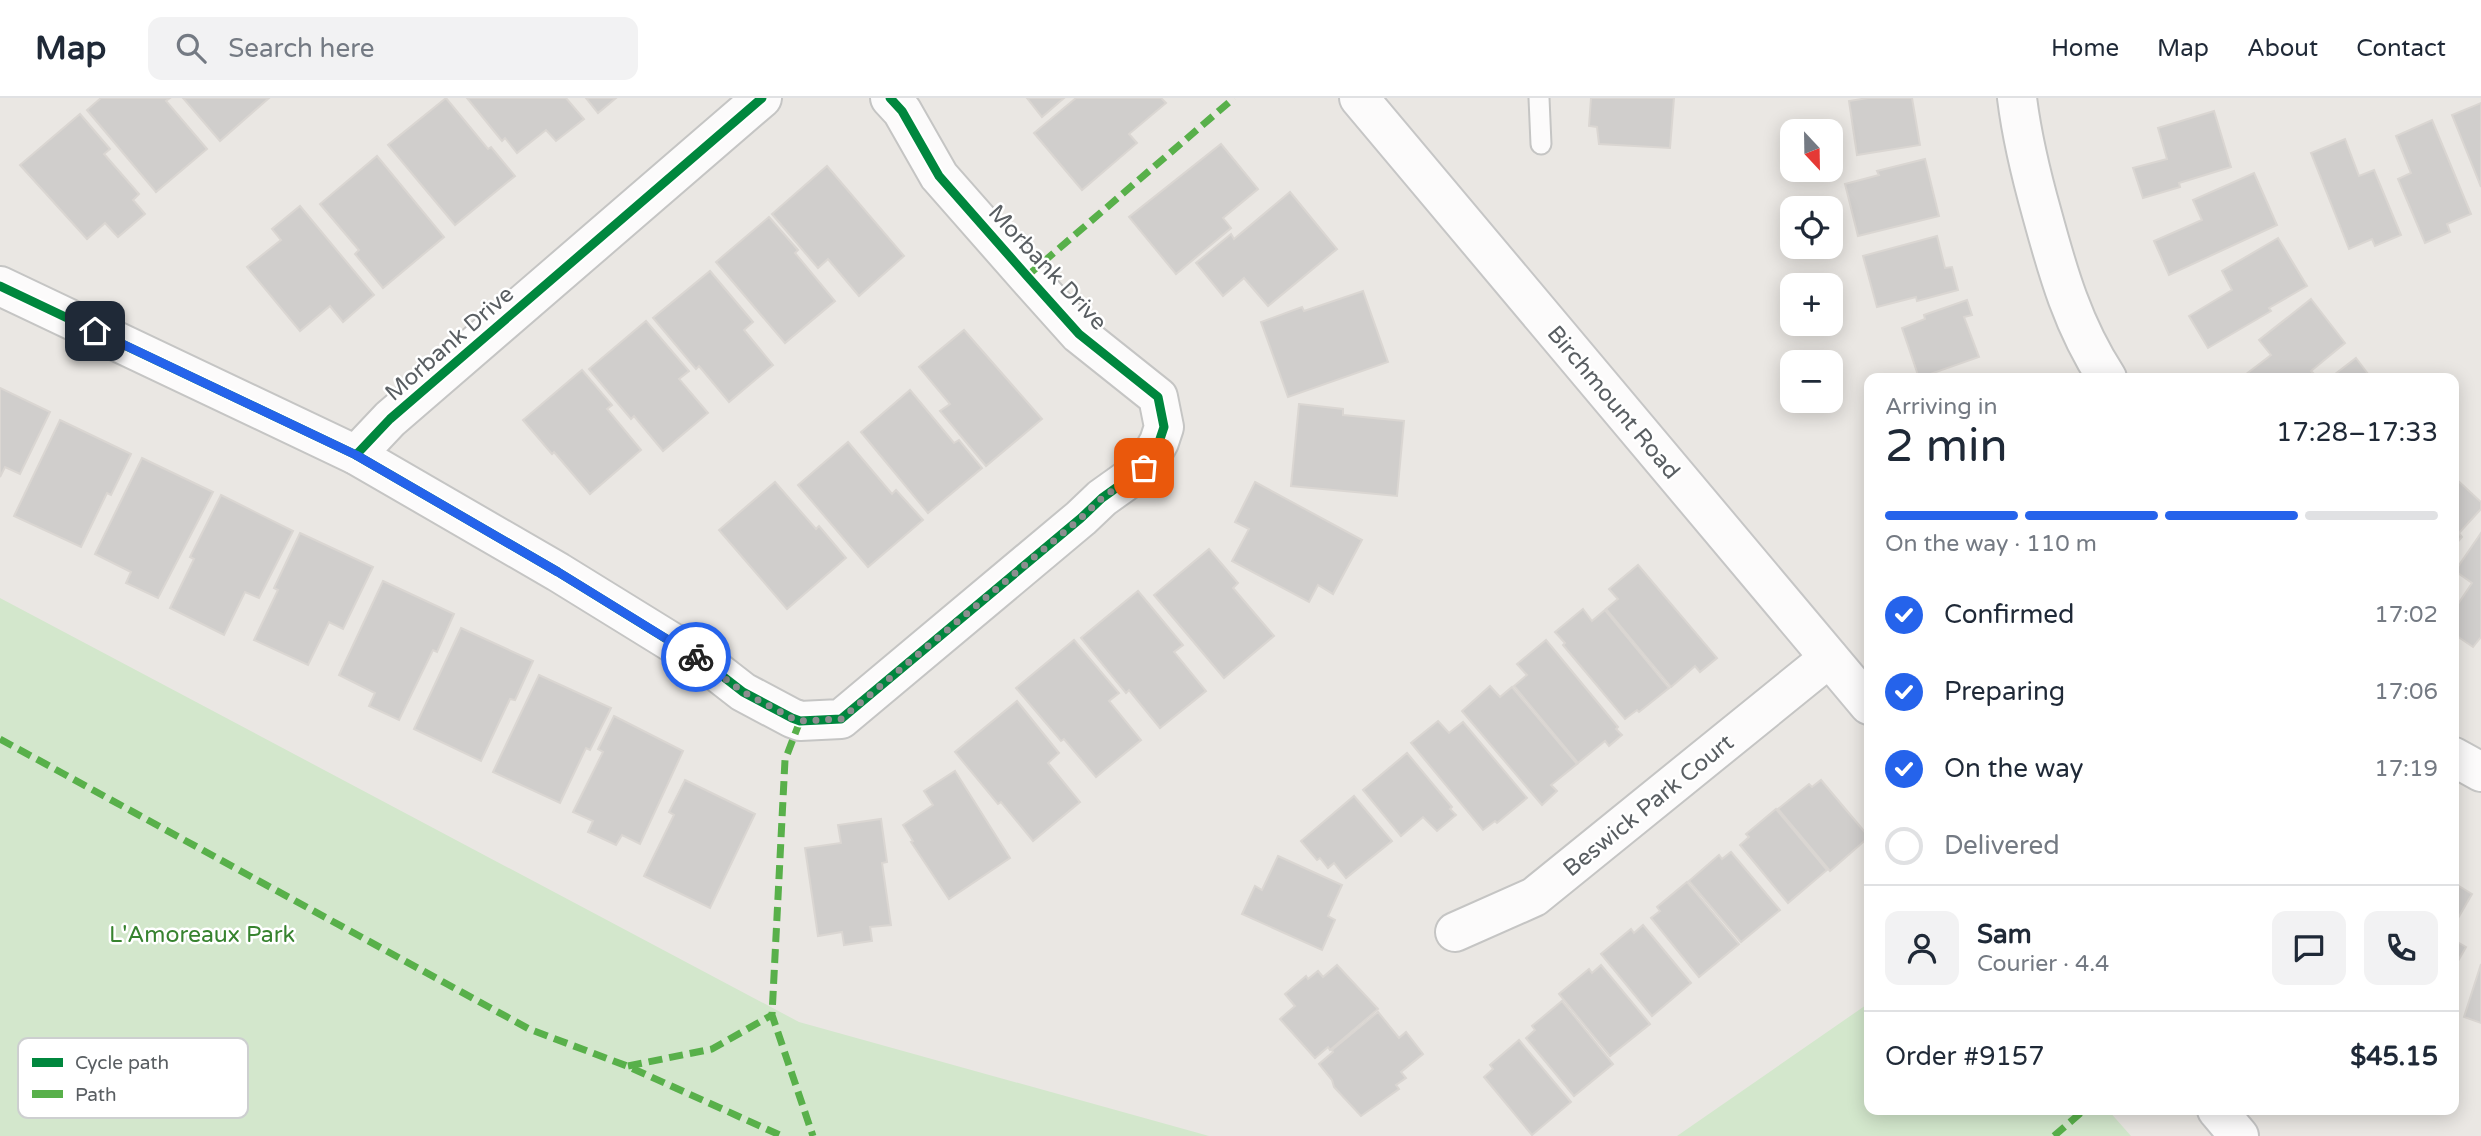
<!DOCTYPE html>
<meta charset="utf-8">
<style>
:root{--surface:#fff;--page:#f2f2f3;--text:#1f2937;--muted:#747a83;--line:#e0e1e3;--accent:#2563eb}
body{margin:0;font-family:"Varela Round",sans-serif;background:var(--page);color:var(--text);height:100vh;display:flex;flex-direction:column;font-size:26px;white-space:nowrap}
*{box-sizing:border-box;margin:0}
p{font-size:23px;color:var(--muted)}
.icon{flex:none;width:38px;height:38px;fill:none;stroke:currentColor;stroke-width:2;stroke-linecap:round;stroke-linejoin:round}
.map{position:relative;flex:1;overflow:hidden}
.sheet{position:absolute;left:1864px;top:275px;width:595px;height:742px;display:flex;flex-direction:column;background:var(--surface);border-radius:14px;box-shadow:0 4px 18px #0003}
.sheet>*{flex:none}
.needle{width:46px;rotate:158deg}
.fabs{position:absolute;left:1780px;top:21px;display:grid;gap:14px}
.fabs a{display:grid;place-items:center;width:63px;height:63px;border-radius:14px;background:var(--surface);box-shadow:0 4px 18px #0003;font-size:35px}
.pin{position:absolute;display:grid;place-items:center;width:60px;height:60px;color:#fff;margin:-30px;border-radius:14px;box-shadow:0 4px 10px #0006}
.courier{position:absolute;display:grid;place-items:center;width:70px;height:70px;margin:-35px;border:5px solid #2563eb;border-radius:50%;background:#fff;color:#222;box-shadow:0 2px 9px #0007}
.summary em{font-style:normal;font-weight:600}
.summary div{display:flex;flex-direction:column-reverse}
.summary{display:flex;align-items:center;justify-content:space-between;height:119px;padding:0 21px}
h1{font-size:46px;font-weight:600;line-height:52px}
.bar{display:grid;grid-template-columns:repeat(4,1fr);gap:10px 7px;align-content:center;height:84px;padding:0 21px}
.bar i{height:9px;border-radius:5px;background:var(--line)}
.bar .active{background:var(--accent)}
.bar p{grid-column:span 4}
.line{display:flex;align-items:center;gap:18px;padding:0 21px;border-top:2px solid var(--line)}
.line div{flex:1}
.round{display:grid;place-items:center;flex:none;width:74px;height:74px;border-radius:14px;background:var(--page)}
ol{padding:0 21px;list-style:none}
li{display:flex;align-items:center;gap:21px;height:77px}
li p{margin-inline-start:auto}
li .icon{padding:7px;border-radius:50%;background:var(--accent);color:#fff;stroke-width:4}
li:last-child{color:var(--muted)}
li i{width:38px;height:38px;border:4px solid var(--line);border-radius:50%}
header{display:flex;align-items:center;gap:42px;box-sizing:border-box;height:98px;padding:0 35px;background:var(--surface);border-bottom:2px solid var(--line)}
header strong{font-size:33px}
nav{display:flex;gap:38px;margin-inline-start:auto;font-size:24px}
.search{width:490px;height:63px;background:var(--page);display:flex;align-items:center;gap:18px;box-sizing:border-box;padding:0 24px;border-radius:14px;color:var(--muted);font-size:26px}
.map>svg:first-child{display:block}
.green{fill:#d3e7cc}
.building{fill:#d0cecc;stroke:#dad6d2;stroke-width:2}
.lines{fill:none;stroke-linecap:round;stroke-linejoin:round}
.lane-casing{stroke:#c5c5c4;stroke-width:23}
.street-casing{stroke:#c5c5c4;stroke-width:42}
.secondary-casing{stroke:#c6c6c6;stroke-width:42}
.lane{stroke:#fcfbfb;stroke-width:19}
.street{stroke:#fcfbfb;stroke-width:38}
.secondary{stroke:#fcfbfb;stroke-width:38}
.quiet{stroke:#58b04a;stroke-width:7;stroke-dasharray:14 7;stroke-linecap:butt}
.cycleway-casing{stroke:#fff;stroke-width:13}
.cycleway{stroke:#00873e;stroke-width:9}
.done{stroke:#8c8e8f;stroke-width:7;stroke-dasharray:0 12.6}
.route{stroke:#2563eb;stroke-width:9}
.labels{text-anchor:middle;stroke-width:5;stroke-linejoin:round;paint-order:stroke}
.street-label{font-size:23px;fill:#595e62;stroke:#fff}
.park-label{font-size:23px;fill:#37832f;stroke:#fff}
.key{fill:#fff;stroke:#cdcfd0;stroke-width:2}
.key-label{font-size:19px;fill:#595e62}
</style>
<header>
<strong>Map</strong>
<div class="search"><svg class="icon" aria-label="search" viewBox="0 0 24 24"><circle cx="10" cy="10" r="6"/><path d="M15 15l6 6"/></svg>Search here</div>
<nav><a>Home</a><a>Map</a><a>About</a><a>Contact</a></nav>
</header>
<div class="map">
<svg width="2481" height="1038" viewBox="0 0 2481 1038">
<rect width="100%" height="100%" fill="#eae7e3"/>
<g class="green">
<polygon points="0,500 799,924 1209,1038 0,1038"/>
<polygon points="1869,905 1869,1012 2108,1012 2131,1038 1677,1038"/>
</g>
<g class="building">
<polygon points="101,0 170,0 166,3 207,51 156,94 87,12"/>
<polygon points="183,0 269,0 220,43"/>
<polygon points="446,0 488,51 491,49 515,78 455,127 388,47"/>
<polygon points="467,0 566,0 584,21 556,43 546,32 517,55 505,40 502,43"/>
<polygon points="586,0 616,0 598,15"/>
<polygon points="1027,0 1064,0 1042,19"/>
<polygon points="1076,0 1161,0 1166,5 1129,36 1137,45 1082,92 1034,35"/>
<polygon points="1591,0 1674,0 1670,50 1599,46 1597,29 1589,28"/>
<polygon points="1868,0 1912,0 1920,47 1857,57 1849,3"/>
<polygon points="2481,5 2481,89 2452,17"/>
<polygon points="2214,13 2231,69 2179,85 2180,89 2143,100 2133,70 2167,61 2158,30"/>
<polygon points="80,16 110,51 104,56 139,96 133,102 145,116 118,139 105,125 87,141 20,67"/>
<polygon points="2432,22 2471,116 2447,126 2450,134 2425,145 2398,81 2411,75 2396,38"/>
<polygon points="2345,41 2359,78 2374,72 2401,137 2375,148 2372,141 2349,151 2311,55"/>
<polygon points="1221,46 1258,91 1223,120 1231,130 1176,176 1129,119"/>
<polygon points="377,58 444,139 383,190 355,156 359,152 320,106"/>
<polygon points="1925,61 1939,118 1858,138 1845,86 1879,77 1877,73"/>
<polygon points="827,68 904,158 859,198 828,161 818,170 772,116"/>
<polygon points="2254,75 2277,127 2169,177 2154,143 2202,122 2193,102"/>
<polygon points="1290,94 1337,151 1268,208 1244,180 1223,198 1196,165 1231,136 1234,141"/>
<polygon points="300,108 374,197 343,224 330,208 300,233 247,169 281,142 272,131"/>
<polygon points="769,119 798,152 795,155 835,203 785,245 716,164"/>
<polygon points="1937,138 1945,170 1952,169 1958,192 1917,203 1916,199 1877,209 1863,158"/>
<polygon points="2278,140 2307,188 2269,210 2271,213 2208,250 2189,218 2232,192 2222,173"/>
<polygon points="710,173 753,224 744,232 773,267 729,304 699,268 696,271 653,220"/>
<polygon points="1363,193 1388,264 1288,299 1261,224 1302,209 1304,213"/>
<polygon points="2311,201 2345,245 2311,273 2314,276 2309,280 2241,280 2271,257 2259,242"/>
<polygon points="1967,202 1972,217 1964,219 1979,259 1919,280 1902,230 1925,221 1924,217"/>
<polygon points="646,223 689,273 679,281 708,315 663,353 634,318 631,321 589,271"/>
<polygon points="964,232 1042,321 986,368 940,313 950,306 919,269"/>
<polygon points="2356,260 2371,280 2330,280"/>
<polygon points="582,272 612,307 607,311 641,352 590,396 554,354 552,356 523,322"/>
<polygon points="0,290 50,314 20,376 5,369 0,379"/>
<polygon points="910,292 954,345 959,342 982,370 928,415 861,334"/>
<polygon points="1299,306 1343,311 1343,317 1404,323 1397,398 1291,388"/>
<polygon points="60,322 131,356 111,397 107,395 81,449 14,418"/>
<polygon points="848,344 892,396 896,392 923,422 868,469 798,387"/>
<polygon points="142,360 213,394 158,500 126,485 131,474 95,456"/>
<polygon points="2454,379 2481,404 2481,411 2459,435 2462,439 2454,448"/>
<polygon points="775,384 816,431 819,428 846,460 787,511 719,432"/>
<polygon points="1255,384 1362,442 1333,496 1318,487 1309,504 1232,463 1249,431 1235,424"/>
<polygon points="221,397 293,433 259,500 245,494 224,537 170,510 194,461 190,459"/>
<polygon points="300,435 373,469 343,531 329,524 308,567 254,542 278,492 274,490"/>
<polygon points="2481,435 2481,539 2473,549 2454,536 2454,512 2472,485 2455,473"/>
<polygon points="1209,451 1238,485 1233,490 1274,538 1224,580 1154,497"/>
<polygon points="1638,467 1717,560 1700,574 1695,568 1671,589 1606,511 1618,501 1609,491"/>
<polygon points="383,483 454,516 437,554 433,552 399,622 369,608 375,595 339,577"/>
<polygon points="1138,493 1183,547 1174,554 1206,593 1160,630 1129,592 1126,595 1081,540"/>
<polygon points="1583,511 1592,523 1605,512 1669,590 1639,614 1637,612 1625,621 1563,547 1565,545 1555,534"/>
<polygon points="461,530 533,563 515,602 510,601 481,663 414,631"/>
<polygon points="1074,542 1119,595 1109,603 1141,642 1096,679 1064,641 1061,643 1016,590"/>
<polygon points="1546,542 1618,629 1616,631 1622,637 1609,648 1605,643 1578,665 1514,588 1527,577 1517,566"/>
<polygon points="539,577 611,610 590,652 586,650 560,705 493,674"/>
<polygon points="1490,588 1500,599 1512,589 1577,666 1551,687 1557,693 1542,707 1462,613"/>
<polygon points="1017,603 1059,655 1048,665 1080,704 1033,743 1001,704 998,706 955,654"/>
<polygon points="614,618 683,653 640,746 622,737 616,747 588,734 593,723 573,714 603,654 598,651"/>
<polygon points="1438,623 1449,635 1463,624 1527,700 1497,725 1495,723 1483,732 1411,645"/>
<polygon points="1407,655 1452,709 1450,711 1456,717 1437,733 1423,719 1401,738 1363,692"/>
<polygon points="955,673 1010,760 949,801 911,744 913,743 903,727 933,707 924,693"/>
<polygon points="685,682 755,716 710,810 644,778 674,717 669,714"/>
<polygon points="1821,682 1869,739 1830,773 1778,711 1809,686 1812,689"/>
<polygon points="1354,698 1392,743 1346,780 1334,765 1328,770 1320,760 1317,762 1301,743"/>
<polygon points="1776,711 1827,772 1788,805 1740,747 1749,739 1746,736"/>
<polygon points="881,721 887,764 882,765 891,827 870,829 872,843 844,847 842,834 818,838 805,750 841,745 838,727"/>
<polygon points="1731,754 1780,812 1741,844 1689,783 1719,757 1722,761"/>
<polygon points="1278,758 1342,787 1328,818 1335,822 1322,852 1242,816 1255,788 1262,792"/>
<polygon points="1687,784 1739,846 1699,879 1651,820 1660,813 1657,809"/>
<polygon points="2454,785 2472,796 2454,827"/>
<polygon points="1643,827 1691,885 1652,918 1601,856 1631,831 1634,835"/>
<polygon points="2454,842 2466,849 2454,870"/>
<polygon points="2481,866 2481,925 2464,919"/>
<polygon points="1337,867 1378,911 1330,952 1328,949 1315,960 1280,921 1295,908 1285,896 1306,878 1308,881 1318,873 1323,879"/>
<polygon points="1601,867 1650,926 1610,958 1559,896 1589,871 1592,875"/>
<polygon points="1562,903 1613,966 1574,998 1526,940 1535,932 1532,928"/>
<polygon points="1378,914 1399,940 1406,934 1423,956 1401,974 1406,980 1396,987 1399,991 1361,1018 1334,989 1332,982 1319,966 1333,954 1332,952"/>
<polygon points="1519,942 1571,1004 1532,1037 1484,979 1493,971 1490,967"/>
</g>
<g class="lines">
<g class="lane-casing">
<polyline id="lane" points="1539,0 1541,46"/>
</g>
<g class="street-casing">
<g id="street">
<path d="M 2017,0 C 2022,40 2031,77 2042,116 C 2058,175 2073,228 2107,280"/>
<polyline points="0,188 356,357 558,474 707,566 743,594 792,620 800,623 841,621 1081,420 1102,400 1144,370 1159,344 1164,329 1158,299 1079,236 1027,178 939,78 902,13 890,0"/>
<polyline points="356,357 390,321 762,0"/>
<polyline points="2454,659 2481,674"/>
<polyline points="1455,834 1534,799 1829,560"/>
</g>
</g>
<g class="secondary-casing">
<g id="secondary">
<polyline points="1359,0 1869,607"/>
<polyline points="2217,1012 2239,1038"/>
</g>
</g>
<use href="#lane" class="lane"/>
<use href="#street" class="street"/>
<use href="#secondary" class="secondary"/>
<g class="quiet">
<polyline points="1027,178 1234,0"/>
<polyline points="800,623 785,662 772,917 813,1038"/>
<polyline points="0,641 529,931 627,968 782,1038"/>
<polyline points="628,968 712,951 772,917"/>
<polyline points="2054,1038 2084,1012"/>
</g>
<g class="cycleway-casing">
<g id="cycleway">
<polyline points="0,188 356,357 558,474 707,566 743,594 792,620 800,623 841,621 1081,420 1102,400 1144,370 1159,344 1164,329 1158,299 1079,236 1027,178 939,78 902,13 890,0"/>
<polyline points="356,357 390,321 762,0"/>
</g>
</g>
<use href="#cycleway" class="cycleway"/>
</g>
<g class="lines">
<polyline class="done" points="696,559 743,594 792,620 800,623 841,621 1081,420 1102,400 1144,370"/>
<polyline class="route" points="95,233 356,357 558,474 696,559"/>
</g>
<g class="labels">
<g class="street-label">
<text transform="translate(1048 169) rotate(47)" y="8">Morbank Drive</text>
<text transform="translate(449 245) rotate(-41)" y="8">Morbank Drive</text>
<text transform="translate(1614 304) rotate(50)" y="8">Birchmount Road</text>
<text transform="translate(1648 707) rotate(-39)" y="8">Beswick Park Court</text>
</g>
<g class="park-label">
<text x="202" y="844">L'Amoreaux Park</text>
</g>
</g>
<rect x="18" y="940" width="230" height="80" rx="10" class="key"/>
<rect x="32" y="960" width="31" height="9" fill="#00873e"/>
<rect x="32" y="992" width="31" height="8" fill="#58b04a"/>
<g class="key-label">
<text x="75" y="971">Cycle path</text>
<text x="75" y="1003">Path</text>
</g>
</svg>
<div class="fabs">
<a><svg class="needle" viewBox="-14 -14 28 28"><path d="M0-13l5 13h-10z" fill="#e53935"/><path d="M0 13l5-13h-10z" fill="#747a83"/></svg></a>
<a><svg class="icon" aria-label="locate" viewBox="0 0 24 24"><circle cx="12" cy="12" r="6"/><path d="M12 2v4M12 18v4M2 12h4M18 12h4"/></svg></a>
<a>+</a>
<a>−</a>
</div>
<div class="pin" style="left:1144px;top:370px;background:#ea580c"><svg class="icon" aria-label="bag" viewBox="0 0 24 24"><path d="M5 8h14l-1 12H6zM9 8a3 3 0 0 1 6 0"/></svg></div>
<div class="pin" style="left:95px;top:233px;background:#1f2937"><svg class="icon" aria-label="home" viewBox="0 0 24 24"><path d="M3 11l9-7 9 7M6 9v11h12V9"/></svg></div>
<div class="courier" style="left:696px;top:559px"><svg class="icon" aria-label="bike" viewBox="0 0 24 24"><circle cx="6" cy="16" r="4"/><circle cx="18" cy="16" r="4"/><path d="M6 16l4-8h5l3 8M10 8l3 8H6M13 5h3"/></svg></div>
<section class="sheet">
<div class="summary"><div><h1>2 min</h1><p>Arriving in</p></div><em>17:28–17:33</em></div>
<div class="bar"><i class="active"></i><i class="active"></i><i class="active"></i><i></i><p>On the way · 110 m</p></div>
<ol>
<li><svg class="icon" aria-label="check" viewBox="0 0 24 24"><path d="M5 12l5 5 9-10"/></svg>Confirmed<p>17:02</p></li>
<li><svg class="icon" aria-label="check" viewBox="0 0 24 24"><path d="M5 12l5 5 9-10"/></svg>Preparing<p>17:06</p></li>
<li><svg class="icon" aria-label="check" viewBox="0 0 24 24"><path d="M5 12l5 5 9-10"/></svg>On the way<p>17:19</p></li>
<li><i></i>Delivered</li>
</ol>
<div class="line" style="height:126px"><a class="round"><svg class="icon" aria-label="person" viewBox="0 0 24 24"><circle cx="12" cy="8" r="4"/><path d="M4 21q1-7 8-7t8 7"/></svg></a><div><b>Sam</b><p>Courier · 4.4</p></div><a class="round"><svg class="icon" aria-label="chat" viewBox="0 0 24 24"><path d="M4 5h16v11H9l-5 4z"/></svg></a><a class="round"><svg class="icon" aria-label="phone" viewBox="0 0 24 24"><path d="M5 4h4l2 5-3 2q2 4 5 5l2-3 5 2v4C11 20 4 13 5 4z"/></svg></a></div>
<div class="line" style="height:91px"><div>Order #9157</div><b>$45.15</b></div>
</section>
</div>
